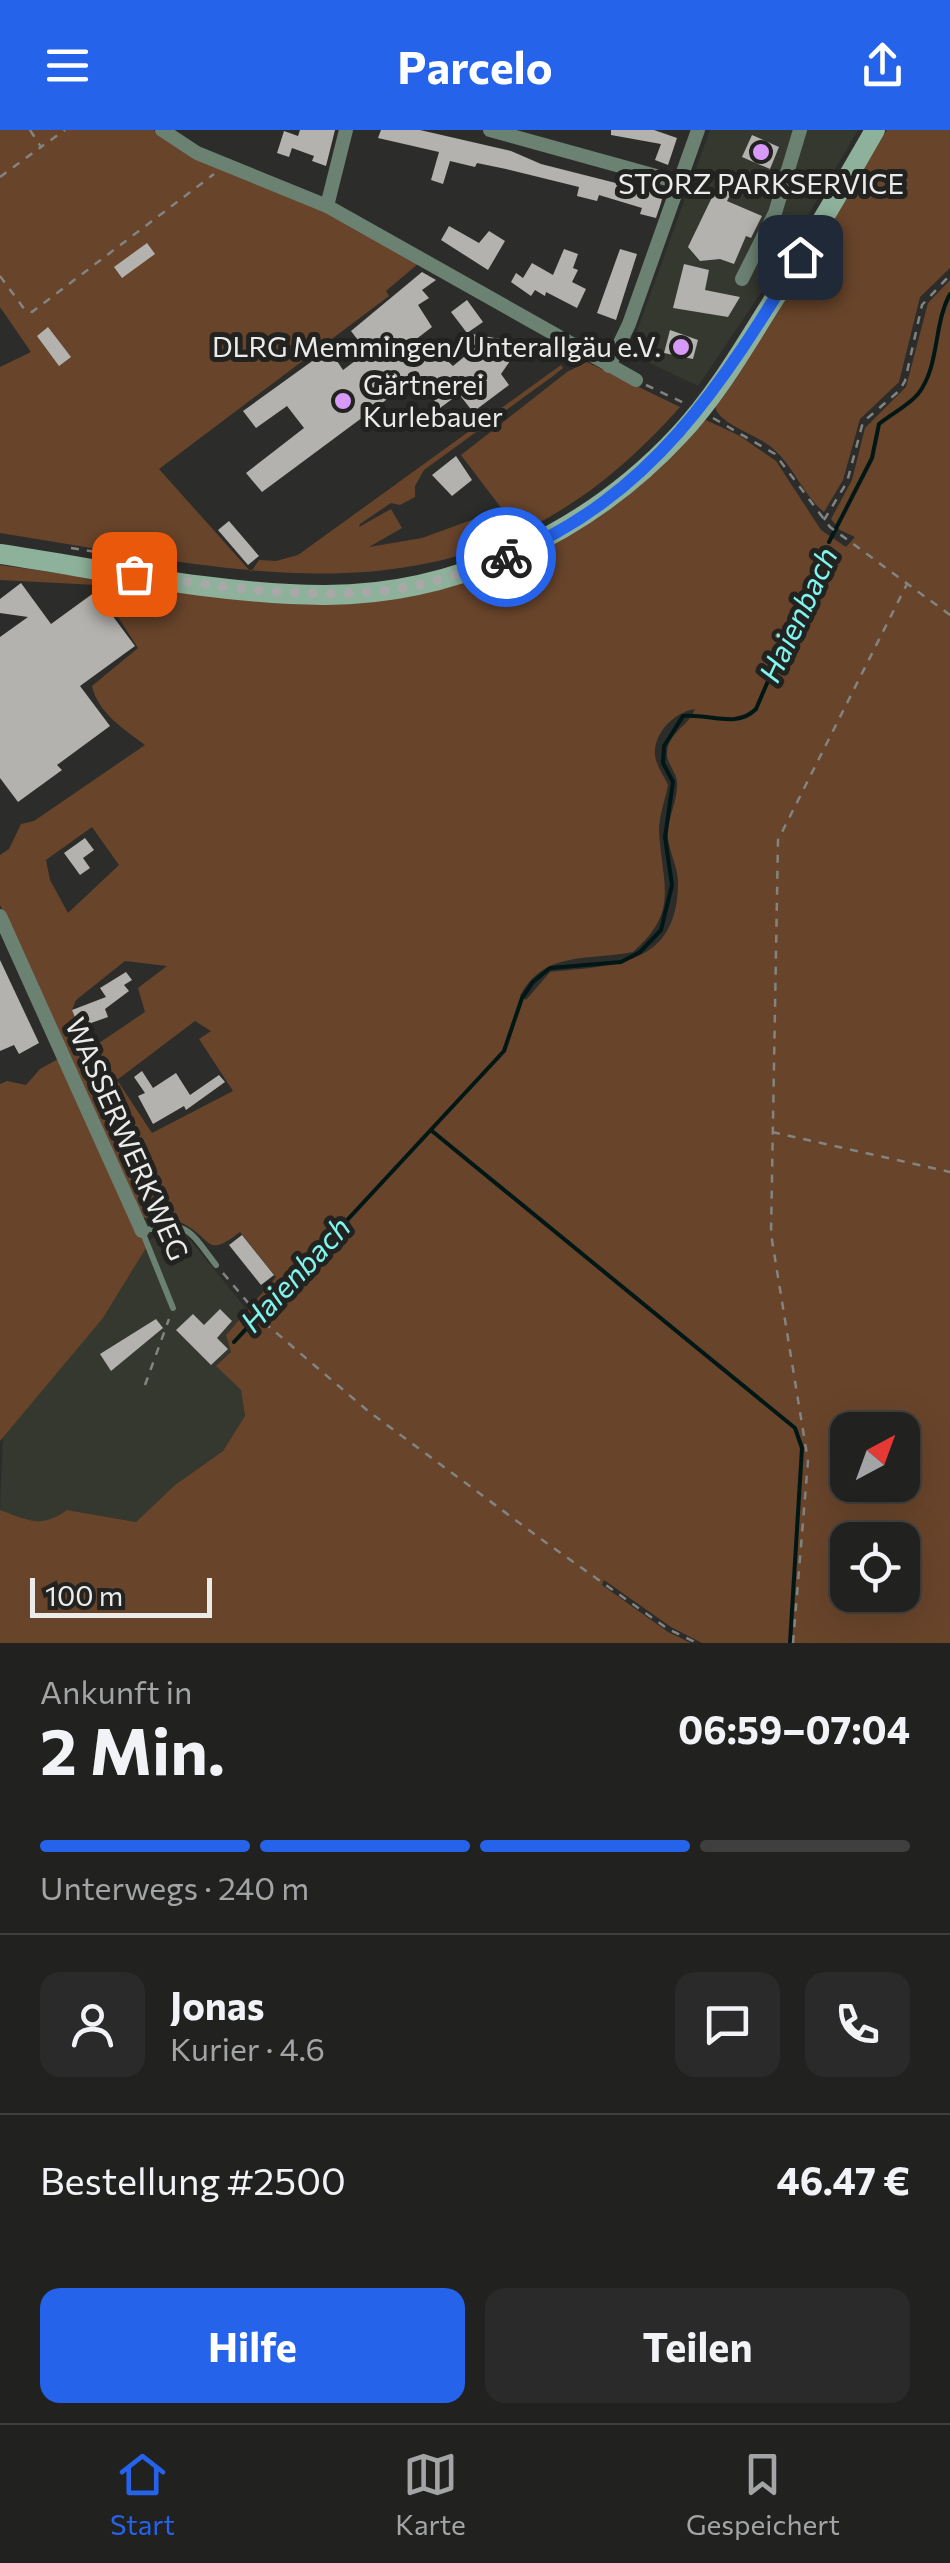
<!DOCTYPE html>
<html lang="de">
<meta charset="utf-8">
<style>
:root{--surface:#212220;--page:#292a29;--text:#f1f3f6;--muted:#a2a4a5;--line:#3e3f3e;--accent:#2563eb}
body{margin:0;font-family:Commissioner,sans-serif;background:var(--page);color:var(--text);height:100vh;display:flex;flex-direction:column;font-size:38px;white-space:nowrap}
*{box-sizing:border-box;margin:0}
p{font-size:32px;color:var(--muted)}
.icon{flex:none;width:55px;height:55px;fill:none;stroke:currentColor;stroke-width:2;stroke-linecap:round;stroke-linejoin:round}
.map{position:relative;height:1513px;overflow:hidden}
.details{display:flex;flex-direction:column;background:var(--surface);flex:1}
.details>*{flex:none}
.needle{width:65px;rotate:41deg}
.fabs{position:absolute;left:830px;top:1282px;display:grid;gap:20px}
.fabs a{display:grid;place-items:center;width:90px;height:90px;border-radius:20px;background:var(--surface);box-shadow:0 10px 40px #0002,0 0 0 2px var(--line);font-size:50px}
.scale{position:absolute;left:30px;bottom:25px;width:182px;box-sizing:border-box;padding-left:10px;border:5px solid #ebece9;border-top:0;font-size:28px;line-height:35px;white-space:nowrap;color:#ebece9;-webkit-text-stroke:8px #222320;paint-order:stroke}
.pin{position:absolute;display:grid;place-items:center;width:85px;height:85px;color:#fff;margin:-42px;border-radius:20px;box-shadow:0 5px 15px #0006}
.courier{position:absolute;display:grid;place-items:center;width:100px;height:100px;margin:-50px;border:8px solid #2563eb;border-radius:50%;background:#fff;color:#222;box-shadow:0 2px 12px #0007}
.head em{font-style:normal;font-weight:700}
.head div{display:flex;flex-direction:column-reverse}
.head{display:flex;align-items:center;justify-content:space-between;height:170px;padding:0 40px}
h1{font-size:65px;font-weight:700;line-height:75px}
.bar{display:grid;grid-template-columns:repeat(4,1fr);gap:15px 10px;align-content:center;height:120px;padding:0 40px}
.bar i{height:12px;border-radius:8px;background:var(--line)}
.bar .on{background:var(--accent)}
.bar p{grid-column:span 4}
.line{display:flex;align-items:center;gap:25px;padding:0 40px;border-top:2px solid var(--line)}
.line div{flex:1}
.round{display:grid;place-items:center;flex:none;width:105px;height:105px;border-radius:20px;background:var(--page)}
.action{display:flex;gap:20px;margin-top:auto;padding:20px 40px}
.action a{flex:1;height:115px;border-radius:20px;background:var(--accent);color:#fff;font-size:40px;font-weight:700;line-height:115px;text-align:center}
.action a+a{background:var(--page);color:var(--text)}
header{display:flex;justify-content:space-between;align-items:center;height:130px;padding:0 40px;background:var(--accent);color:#fff;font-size:45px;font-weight:700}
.tab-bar{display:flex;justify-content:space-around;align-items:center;height:140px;border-top:2px solid var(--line);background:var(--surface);font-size:28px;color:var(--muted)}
.tab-bar a{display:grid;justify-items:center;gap:5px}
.tab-bar .on{color:var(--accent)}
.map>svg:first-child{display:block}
.built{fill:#35382f}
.green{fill:#68442a;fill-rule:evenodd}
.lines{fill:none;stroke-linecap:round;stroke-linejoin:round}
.stream{stroke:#011716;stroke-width:4}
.building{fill:#b3b2ae}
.path{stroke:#838481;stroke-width:2.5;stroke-dasharray:8 8;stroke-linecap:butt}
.service{stroke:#6b8172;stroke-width:6}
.minor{stroke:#6b8172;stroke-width:14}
.secondary{stroke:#8db19a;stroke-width:20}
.done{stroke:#a8a9a6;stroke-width:10;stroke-dasharray:0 18}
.route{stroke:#2563eb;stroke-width:12}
.poi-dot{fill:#d89af8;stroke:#222320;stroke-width:4}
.labels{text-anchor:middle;stroke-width:10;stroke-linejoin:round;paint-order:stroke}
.poi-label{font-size:28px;fill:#ebece9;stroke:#222320}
.street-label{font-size:28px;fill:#ebece9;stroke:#222320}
.water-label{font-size:30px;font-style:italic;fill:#80f4ed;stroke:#222320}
</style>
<header><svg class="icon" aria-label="menu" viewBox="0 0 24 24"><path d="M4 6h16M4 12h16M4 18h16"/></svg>Parcelo<svg class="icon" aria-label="share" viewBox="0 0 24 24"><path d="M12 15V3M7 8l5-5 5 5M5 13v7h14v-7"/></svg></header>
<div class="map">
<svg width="950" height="1513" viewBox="0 0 950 1513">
<rect width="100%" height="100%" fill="#2c2d2a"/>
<g class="built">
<polygon points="710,0 858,0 773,145 698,256 629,223"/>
<polygon points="175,1104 191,1111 247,1180 226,1205 231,1222 216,1236 241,1260 245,1287 223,1321 175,1355 136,1392 67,1380 51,1392 30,1391 0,1380 3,1305 103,1188 152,1108"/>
</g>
<g class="green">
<path d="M 0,0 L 153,0 L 191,27 L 320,79 L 419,133 L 386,161 L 389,166 L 159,339 L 251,442 L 259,430 L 276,431 L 298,425 L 561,235 L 563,238 L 553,246 L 424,340 L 415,356 L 415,367 L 400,375 L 391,373 L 360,394 L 359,397 L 391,379 L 402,398 L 369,417 L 422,408 L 502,379 L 461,325 L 567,242 L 587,232 L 680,277 C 478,507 264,445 0,403 L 0,237 L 31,222 L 0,177 Z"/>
<path d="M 887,0 L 950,0 L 950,138 L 920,167 L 899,252 L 860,289 L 843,350 L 824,382 C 802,364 793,334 770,316 C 755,304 717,293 715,276 L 771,193 Z"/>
<path d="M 950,150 L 950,1513 L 702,1513 L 671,1497 L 604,1450 L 602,1455 L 668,1502 L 691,1513 L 0,1513 L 0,1380 C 28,1390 41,1399 67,1380 L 136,1392 L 175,1355 L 223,1321 L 245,1286 L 241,1260 L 216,1236 L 231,1222 L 226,1205 L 276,1147 L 240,1102 C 205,1129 213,1109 184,1094 C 172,1087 156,1093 143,1087 L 0,775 L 0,725 L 9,719 L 21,694 L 34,691 L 145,615 C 124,599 98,583 92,556 L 138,518 L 97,455 L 0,450 L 0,435 L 243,469 L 488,443 L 706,290 L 740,306 L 776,331 L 821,400 L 846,417 L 855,407 L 840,400 L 831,389 L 852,350 L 865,298 L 906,257 L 928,173 ZM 695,579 C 689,596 667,603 667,624 C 667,634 677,643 677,653 C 678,671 667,688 668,707 C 669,722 678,737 678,752 C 678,837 614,835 550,842 L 526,870 L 520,866 C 544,820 588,831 633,822 C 680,781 662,755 659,701 C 659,685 665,671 668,655 C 664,646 656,635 655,625 C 653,603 675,582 695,579 ZM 92,697 L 119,735 L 68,783 L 50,750 L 46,730 ZM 125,831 L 167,836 L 138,858 L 145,882 L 96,915 L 73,906 L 68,893 L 76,890 L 72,880 L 76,870 ZM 195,891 L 211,901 L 199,909 L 233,961 L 152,1003 L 117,950 ZM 848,1300 L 902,1300 L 902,1355 L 848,1355 ZM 848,1410 L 902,1410 L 902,1465 L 848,1465 Z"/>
<polygon points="60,928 146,1118 103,1188 0,1311 0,954 7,951 26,955 40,939"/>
</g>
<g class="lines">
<g class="stream">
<path d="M 829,412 L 872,328 L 879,294 C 891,284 908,276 918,264 C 940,236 933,195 950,164"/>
<polyline points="432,1001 795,1298 802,1318 790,1513"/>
<path d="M 234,1212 L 504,921 L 522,868 L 533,852 L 550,838 L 621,832 L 640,822 L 661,800 L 672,755 L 665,707 L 673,652 L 663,633 L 664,616 L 683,586 C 709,583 736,599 756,579 L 824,421"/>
</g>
</g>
<g class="building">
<polygon points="300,0 335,0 326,36 312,31 314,26 292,18 289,27 277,23 284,1 298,6"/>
<polygon points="381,0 420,0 511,21 541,34 663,65 661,73 656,88 640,84 642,78 599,65 597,71 577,66 579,57 506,39 477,33 475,37 450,31 443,54 431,50 439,22 378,8"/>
<polygon points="611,0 654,0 677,8 668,35 655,30 661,14 611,5"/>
<polygon points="752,5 779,17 770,39 742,27"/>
<polygon points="725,55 730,65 727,71 762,86 751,108 746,106 734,134 720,129 700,131 688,117 716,59"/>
<polygon points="449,96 479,113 489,101 505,111 488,140 441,110"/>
<polygon points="147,113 155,124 122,148 114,137"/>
<polygon points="564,119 578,124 573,138 578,140 572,152 586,159 577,178 546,162 545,166 535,160 531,166 511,152 516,143 523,148 532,133 553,145"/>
<polygon points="620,119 637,124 616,190 597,183"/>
<polygon points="684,134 709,140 705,160 740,167 728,187 673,178"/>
<polygon points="422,142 436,150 422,160 429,168 418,175 432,197 415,210 429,229 438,222 453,236 476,217 467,203 523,213 526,225 521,229 512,228 501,244 509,255 473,282 459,264 440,278 417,247 262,362 246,343 304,298 287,276 256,298 243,281 329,219 343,240 367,222 351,201"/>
<polygon points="467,170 483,192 467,203 451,182"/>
<polygon points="48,197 71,227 59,236 37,206"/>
<polygon points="670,200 698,210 693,229 664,223"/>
<polygon points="456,326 472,350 452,366 432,345"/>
<polygon points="229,391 259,426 248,435 218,400"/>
<polygon points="21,453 51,494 95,462 135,516 80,556 110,596 57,635 62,640 18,672 0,648 0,507 28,487 0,483 0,469"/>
<polygon points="85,708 94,720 83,728 90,738 80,745 64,723"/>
<polygon points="0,830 39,913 19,924 14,915 0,921"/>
<polygon points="126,842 132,850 124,855 129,861 105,879 108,887 91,893 93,899 73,906 68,893 76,890 72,880 106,867 100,858"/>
<polygon points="142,941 153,958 176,943 190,965 219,945 225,952 186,980 184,976 153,994 138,966 145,963 134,947"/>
<polygon points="242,1105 274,1145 261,1155 229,1115"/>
<polygon points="220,1179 232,1191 217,1208 228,1219 211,1235 176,1200 193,1184 204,1195"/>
<polygon points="156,1189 163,1198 111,1241 100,1224"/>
</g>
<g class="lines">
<g class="path">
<polyline points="30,0 41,17 65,0"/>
<polyline points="0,47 41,17"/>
<polyline points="0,146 25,180 32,182 214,44"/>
<polyline points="646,255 684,273"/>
<polyline points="713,288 775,324 830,397 950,485"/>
<polyline points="824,390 847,352 863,292 899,261 905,251 922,175 950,145"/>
<polyline points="71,418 157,432"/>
<polyline points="772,1002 950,1042"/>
<polyline points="223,1143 266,1194 368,1281 548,1414 668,1499 697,1513"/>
<polyline points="145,1255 169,1189"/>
<polyline points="793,1513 808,1331 771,1104 778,710 907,454"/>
</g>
<path class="service" d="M 173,1178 L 142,1101 C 188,1089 189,1100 216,1135"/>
<g class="minor">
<polyline points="162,0 197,23 327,76 636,250"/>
<polyline points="490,0 678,52"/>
<polyline points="327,76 346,0"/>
<polyline points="742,149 775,83 800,0"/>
<polyline points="609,236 629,194 698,0"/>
<polyline points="0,786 142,1101"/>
</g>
<path class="secondary" d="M 0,424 C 106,440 215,464 323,465 C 456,466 589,402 679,305 C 713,269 740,224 766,182 C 804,122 840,61 875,0"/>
</g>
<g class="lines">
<path class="done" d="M 134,444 C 224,457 313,472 403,458 C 438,452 472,439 506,427"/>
<path class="route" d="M 506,427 C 653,366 721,256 800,127"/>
</g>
<g class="poi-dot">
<circle cx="761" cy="22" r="10"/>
<circle cx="681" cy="217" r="10"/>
<circle cx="343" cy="271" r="10"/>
</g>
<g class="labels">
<g class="poi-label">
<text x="761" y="64">STORZ PARKSERVICE</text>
<text x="661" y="227" text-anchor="end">DLRG Memmingen/Unterallgäu e.V.</text>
<text x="363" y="265" text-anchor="start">Gärtnerei<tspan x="363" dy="32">Kurlebauer</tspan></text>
</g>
<g class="street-label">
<text transform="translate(127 1009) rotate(66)" y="10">WASSERWERKWEG</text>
</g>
<g class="water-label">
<text transform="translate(799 485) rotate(-65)" y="10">Haienbach</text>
<text transform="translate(296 1145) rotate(-47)" y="10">Haienbach</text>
</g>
</g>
</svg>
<div class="fabs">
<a><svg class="needle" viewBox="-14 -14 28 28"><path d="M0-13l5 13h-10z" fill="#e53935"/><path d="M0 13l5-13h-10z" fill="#a2a4a5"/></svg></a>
<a><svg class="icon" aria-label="locate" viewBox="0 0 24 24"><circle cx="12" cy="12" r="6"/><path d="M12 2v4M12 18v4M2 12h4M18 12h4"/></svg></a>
</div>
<div class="scale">100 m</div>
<div class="pin" style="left:134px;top:444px;background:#ea580c"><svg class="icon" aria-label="bag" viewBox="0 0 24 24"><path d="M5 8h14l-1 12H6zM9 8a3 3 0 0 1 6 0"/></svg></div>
<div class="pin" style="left:800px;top:127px;background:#1f2937"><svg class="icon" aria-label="home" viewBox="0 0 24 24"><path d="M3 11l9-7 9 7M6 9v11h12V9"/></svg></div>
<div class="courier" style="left:506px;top:427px"><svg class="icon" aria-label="bike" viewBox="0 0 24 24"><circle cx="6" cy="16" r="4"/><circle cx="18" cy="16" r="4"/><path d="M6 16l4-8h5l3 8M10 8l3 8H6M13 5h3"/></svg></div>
</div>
<section class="details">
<div class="head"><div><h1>2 Min.</h1><p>Ankunft in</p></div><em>06:59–07:04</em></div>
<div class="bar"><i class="on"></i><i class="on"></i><i class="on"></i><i></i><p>Unterwegs · 240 m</p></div>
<div class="line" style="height:180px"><a class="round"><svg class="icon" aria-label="person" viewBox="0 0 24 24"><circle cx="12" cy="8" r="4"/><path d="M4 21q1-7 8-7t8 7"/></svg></a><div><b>Jonas</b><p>Kurier · 4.6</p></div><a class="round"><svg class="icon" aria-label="chat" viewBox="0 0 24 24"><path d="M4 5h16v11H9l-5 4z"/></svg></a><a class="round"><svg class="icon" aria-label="phone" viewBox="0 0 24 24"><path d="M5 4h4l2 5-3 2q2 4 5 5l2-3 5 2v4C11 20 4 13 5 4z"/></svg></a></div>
<div class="line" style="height:130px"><div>Bestellung #2500</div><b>46.47 €</b></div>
<div class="action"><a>Hilfe</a><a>Teilen</a></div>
</section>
<nav class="tab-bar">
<a class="on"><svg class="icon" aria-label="home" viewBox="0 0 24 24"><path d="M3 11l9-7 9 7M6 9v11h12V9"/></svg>Start</a>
<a><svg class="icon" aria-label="map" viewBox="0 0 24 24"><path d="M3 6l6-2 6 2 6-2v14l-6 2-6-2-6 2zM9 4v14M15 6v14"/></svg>Karte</a>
<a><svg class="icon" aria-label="saved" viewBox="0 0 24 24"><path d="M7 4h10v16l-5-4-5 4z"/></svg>Gespeichert</a>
</nav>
